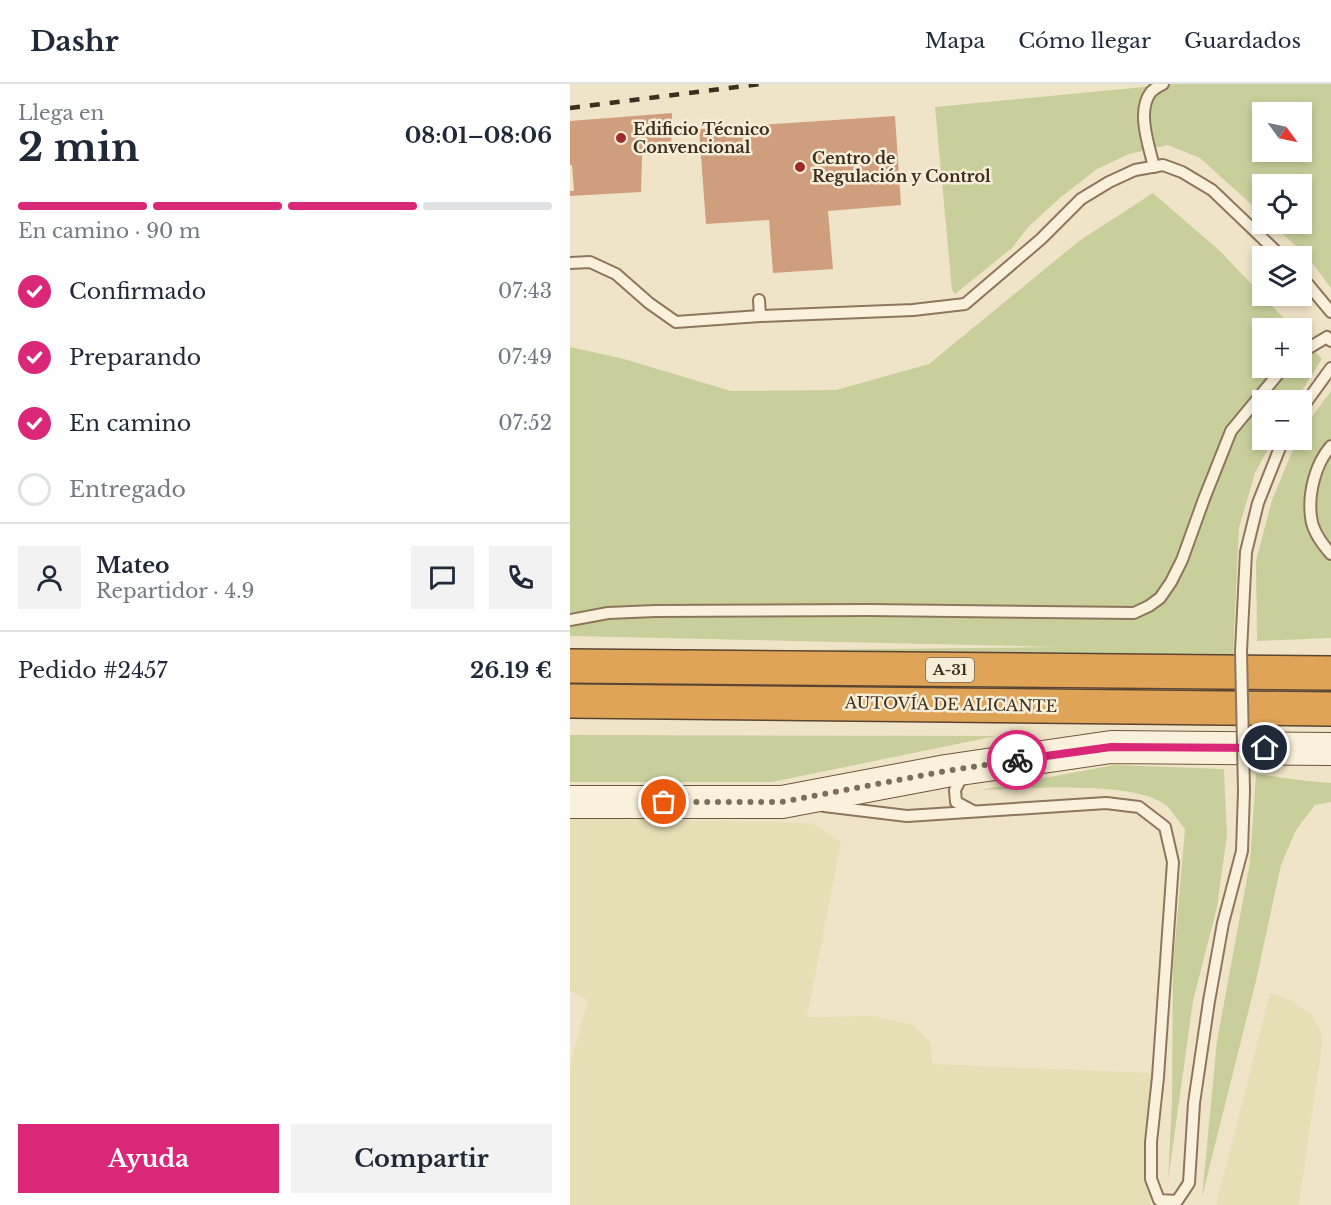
<!DOCTYPE html>
<html lang="es">
<meta charset="utf-8">
<style>
:root{--surface:#fff;--page:#f2f2f3;--text:#1f2937;--muted:#747a83;--line:#e0e1e3;--accent:#db2777}
body{margin:0;font-family:"Libre Baskerville",serif;background:var(--page);color:var(--text);height:100vh;display:flex;flex-direction:column;font-size:22px;white-space:nowrap}
*{box-sizing:border-box;margin:0}
p{font-size:20px;color:var(--muted)}
.icon{flex:none;width:33px;height:33px;fill:none;stroke:currentColor;stroke-width:2;stroke-linecap:round;stroke-linejoin:round}
.map{position:relative;flex:1;overflow:hidden}
.side{display:flex;flex-direction:column;background:var(--surface);width:570px}
.side>*{flex:none}
.needle{width:39px;rotate:123deg}
.buttons{position:absolute;left:682px;top:18px;display:grid;gap:12px}
.buttons a{display:grid;place-items:center;width:60px;height:60px;border-radius:0px;background:var(--surface);box-shadow:0 3px 9px #0003;font-size:30px}
.pin{position:absolute;display:grid;place-items:center;width:51px;height:51px;color:#fff;margin:-26px;border:3px solid #fff;border-radius:50%;box-shadow:0 2px 6px #0007}
.courier{position:absolute;display:grid;place-items:center;width:60px;height:60px;margin:-30px;border:4px solid #db2777;border-radius:50%;background:#fff;color:#222;box-shadow:0 2px 8px #0007}
.headline em{font-style:normal;font-weight:700}
.headline div{display:flex;flex-direction:column-reverse}
.headline{display:flex;align-items:center;justify-content:space-between;height:102px;padding:0 18px}
h1{font-size:39px;font-weight:700;line-height:45px}
.bar{display:grid;grid-template-columns:repeat(4,1fr);gap:9px 6px;align-content:center;height:72px;padding:0 18px}
.bar i{height:8px;border-radius:4px;background:var(--line)}
.bar .active{background:var(--accent)}
.bar p{grid-column:span 4}
.line{display:flex;align-items:center;gap:15px;padding:0 18px;border-top:2px solid var(--line)}
.line div{flex:1}
.round{display:grid;place-items:center;flex:none;width:63px;height:63px;border-radius:0px;background:var(--page)}
ol{padding:0 18px;list-style:none}
li{display:flex;align-items:center;gap:18px;height:66px}
li p{margin-inline-start:auto}
li .icon{padding:6px;border-radius:50%;background:var(--accent);color:#fff;stroke-width:4}
li:last-child{color:var(--muted)}
li i{width:33px;height:33px;border:3px solid var(--line);border-radius:50%}
.button{display:flex;gap:12px;margin-top:auto;padding:12px 18px}
.button a{flex:1;height:69px;border-radius:0px;background:var(--accent);color:#fff;font-size:24px;font-weight:700;line-height:69px;text-align:center}
.button a+a{background:var(--page);color:var(--text)}
header{display:flex;align-items:center;gap:36px;box-sizing:border-box;height:84px;padding:0 30px;background:var(--surface);border-bottom:2px solid var(--line)}
header strong{font-size:28px}
nav{display:flex;gap:33px;margin-inline-start:auto;font-size:21px}
main{display:flex;flex:1;min-height:0}
.map>svg:first-child{display:block}
.farmland{fill:#e6deb5}
.green{fill:#c9cf9b;fill-rule:evenodd}
.building{fill:#cf9f7d}
.lines{fill:none;stroke-linecap:round;stroke-linejoin:round}
.lane-casing{stroke:#8d765c;stroke-width:14}
.secondary-casing{stroke:#6f573f;stroke-width:34}
.highway-casing{stroke:#5b4430;stroke-width:36}
.lane{stroke:#faf1dc;stroke-width:10}
.secondary{stroke:#faf1dc;stroke-width:32}
.highway{stroke:#e0a458;stroke-width:33}
.rail{stroke:#3d2e20;stroke-width:4.5;stroke-dasharray:10 10;stroke-linecap:butt}
.lane-bridge-casing{stroke:#8d765c;stroke-width:14;stroke-linecap:butt}
.lane-bridge{stroke:#faf1dc;stroke-width:10}
.done{stroke:#7c6e5b;stroke-width:6;stroke-dasharray:0 10.8}
.route{stroke:#db2777;stroke-width:8}
.poi-dot{fill:#9e2a2b;stroke:#f7eed8;stroke-width:2}
.labels{text-anchor:middle;stroke-width:5;stroke-linejoin:round;paint-order:stroke}
.shield{fill:#f7eed8;stroke:#756857;stroke-width:1.5}
.shield-label{font-size:15px;font-weight:bold;fill:#3d2e20}
.poi-label{font-size:16px;font-weight:bold;fill:#3d2e20;stroke:#f7eed8;text-anchor:start}
.street-label{font-size:16px;fill:#3d2e20;stroke:#f7eed8}
</style>
<header>
<strong>Dashr</strong>
<nav><a>Mapa</a><a>Cómo llegar</a><a>Guardados</a></nav>
</header>
<main>
<section class="side">
<div class="headline"><div><h1>2 min</h1><p>Llega en</p></div><em>08:01–08:06</em></div>
<div class="bar"><i class="active"></i><i class="active"></i><i class="active"></i><i></i><p>En camino · 90 m</p></div>
<ol>
<li><svg class="icon" aria-label="check" viewBox="0 0 24 24"><path d="M5 12l5 5 9-10"/></svg>Confirmado<p>07:43</p></li>
<li><svg class="icon" aria-label="check" viewBox="0 0 24 24"><path d="M5 12l5 5 9-10"/></svg>Preparando<p>07:49</p></li>
<li><svg class="icon" aria-label="check" viewBox="0 0 24 24"><path d="M5 12l5 5 9-10"/></svg>En camino<p>07:52</p></li>
<li><i></i>Entregado</li>
</ol>
<div class="line" style="height:108px"><a class="round"><svg class="icon" aria-label="person" viewBox="0 0 24 24"><circle cx="12" cy="8" r="4"/><path d="M4 21q1-7 8-7t8 7"/></svg></a><div><b>Mateo</b><p>Repartidor · 4.9</p></div><a class="round"><svg class="icon" aria-label="chat" viewBox="0 0 24 24"><path d="M4 5h16v11H9l-5 4z"/></svg></a><a class="round"><svg class="icon" aria-label="phone" viewBox="0 0 24 24"><path d="M5 4h4l2 5-3 2q2 4 5 5l2-3 5 2v4C11 20 4 13 5 4z"/></svg></a></div>
<div class="line" style="height:78px"><div>Pedido #2457</div><b>26.19 €</b></div>
<div class="button"><a>Ayuda</a><a>Compartir</a></div>
</section>
<div class="map">
<svg width="761" height="1121" viewBox="0 0 761 1121">
<rect width="100%" height="100%" fill="#f0e4c8"/>
<g class="farmland">
<polygon points="0,734 242,739 271,758 237,933 303,932 344,941 360,958 362,980 583,989 578,1039 576,1095 581,1121 0,1121 0,982 18,916 0,907"/>
<polygon points="700,909 720,916 741,930 751,947 752,962 729,1121 646,1121"/>
</g>
<g class="green">
<path d="M 605,0 L 761,0 L 761,204 L 737,172 L 702,140 L 732,140 L 732,100 L 693,100 L 693,131 L 630,74 L 598,61 L 559,70 L 527,85 L 491,113 L 458,143 L 442,164 L 385,210 L 382,206 L 365,23 ZM 693,28 L 732,28 L 732,68 L 693,68 Z"/>
<polygon points="583,109 651,168 723,244 693,244 693,284 732,284 732,254 752,275 726,316 693,316 693,356 703,356 685,389 669,444 663,572 216,566 490,563 0,552 0,263 54,275 161,307 266,306 359,280 509,157"/>
<polygon points="761,307 761,554 687,557 686,477 702,416 727,356 732,356 732,346"/>
<polygon points="0,651 426,652 202,698 0,698"/>
<path d="M 544,681 L 654,685 L 657,751 L 647,823 L 623,917 L 598,1097 L 602,1018 L 603,881 L 615,745 C 609,738 604,729 598,723 C 569,695 452,705 411,706 Z"/>
<polygon points="686,690 737,697 761,699 761,718 745,721 726,746 711,781 686,897 632,1113 647,957 680,778"/>
</g>
<g class="building">
<polygon points="102,29 101,71 72,71 71,108 0,112 0,107 4,107 2,81 0,81 0,37"/>
<polygon points="325,32 331,121 258,127 263,185 203,189 199,136 136,140 129,45"/>
</g>
<g class="lines">
<g class="lane-casing">
<g id="lane">
<path d="M 584,83 C 579,62 566,27 581,8 C 584,5 589,2 593,0"/>
<polyline points="0,179 20,178 46,190 79,219 106,238 190,232 343,226 395,220 471,155 511,115 539,98 565,86 593,81 612,88 642,106 711,172"/>
<polyline points="732,193 761,228"/>
<polyline points="189,216 190,232"/>
<polyline points="732,268 757,253 761,257"/>
<polyline points="732,324 761,284"/>
<path d="M 761,362 C 745,380 738,410 741,433 C 742,446 753,461 761,470"/>
<polyline points="0,536 38,529 85,527 299,526 564,529 579,522 590,514 601,498 612,476 634,415 661,347 713,284"/>
<polyline points="671,567 676,468 688,419 713,356"/>
<polyline points="394,689 385,706 386,718 403,727"/>
<polyline points="254,722 337,732 536,719 569,723 595,743 603,778 588,993 581,1058 581,1095 589,1116 607,1117 619,1099 624,1019 639,917 653,839 672,767 674,707"/>
</g>
</g>
<g class="secondary-casing">
<polyline id="secondary" points="0,718 212,718 376,687 541,663 761,665"/>
</g>
<g class="highway-casing">
<g id="highway">
<polyline points="0,582 761,589"/>
<polyline points="0,617 761,625"/>
</g>
</g>
<use href="#lane" class="lane"/>
<use href="#secondary" class="secondary"/>
<use href="#highway" class="highway"/>
<polyline class="rail" points="0,24 191,0"/>
<g class="lane-bridge-casing">
<polyline id="lane-bridge" points="671,567 674,707"/>
</g>
<use href="#lane-bridge" class="lane-bridge"/>
</g>
<g class="lines">
<polyline class="done" points="94,718 212,718 376,687 447,676"/>
<polyline class="route" points="447,676 541,663 695,664"/>
</g>
<g class="poi-dot">
<circle cx="51" cy="54" r="6"/>
<circle cx="230" cy="83" r="6"/>
</g>
<g class="labels">
<rect class="shield" x="356" y="574" width="48" height="24" rx="4.5"/>
<g class="shield-label">
<text x="380" y="591">A-31</text>
</g>
<g class="poi-label">
<text x="63" y="51">Edificio Técnico<tspan x="63" dy="18">Convencional</tspan></text>
<text x="242" y="80">Centro de<tspan x="242" dy="18">Regulación y Control</tspan></text>
</g>
<g class="street-label">
<text transform="translate(381 620) rotate(1)" y="6">AUTOVÍA DE ALICANTE</text>
</g>
</g>
</svg>
<div class="buttons">
<a><svg class="needle" viewBox="-14 -14 28 28"><path d="M0-13l5 13h-10z" fill="#e53935"/><path d="M0 13l5-13h-10z" fill="#747a83"/></svg></a>
<a><svg class="icon" aria-label="locate" viewBox="0 0 24 24"><circle cx="12" cy="12" r="6"/><path d="M12 2v4M12 18v4M2 12h4M18 12h4"/></svg></a>
<a><svg class="icon" aria-label="layers" viewBox="0 0 24 24"><path d="M12 4l9 5-9 5-9-5zM3 14l9 5 9-5"/></svg></a>
<a>+</a>
<a>−</a>
</div>
<div class="pin" style="left:94px;top:718px;background:#ea580c"><svg class="icon" aria-label="bag" viewBox="0 0 24 24"><path d="M5 8h14l-1 12H6zM9 8a3 3 0 0 1 6 0"/></svg></div>
<div class="pin" style="left:695px;top:664px;background:#1f2937"><svg class="icon" aria-label="home" viewBox="0 0 24 24"><path d="M3 11l9-7 9 7M6 9v11h12V9"/></svg></div>
<div class="courier" style="left:447px;top:676px"><svg class="icon" aria-label="bike" viewBox="0 0 24 24"><circle cx="6" cy="16" r="4"/><circle cx="18" cy="16" r="4"/><path d="M6 16l4-8h5l3 8M10 8l3 8H6M13 5h3"/></svg></div>
</div>
</main>
